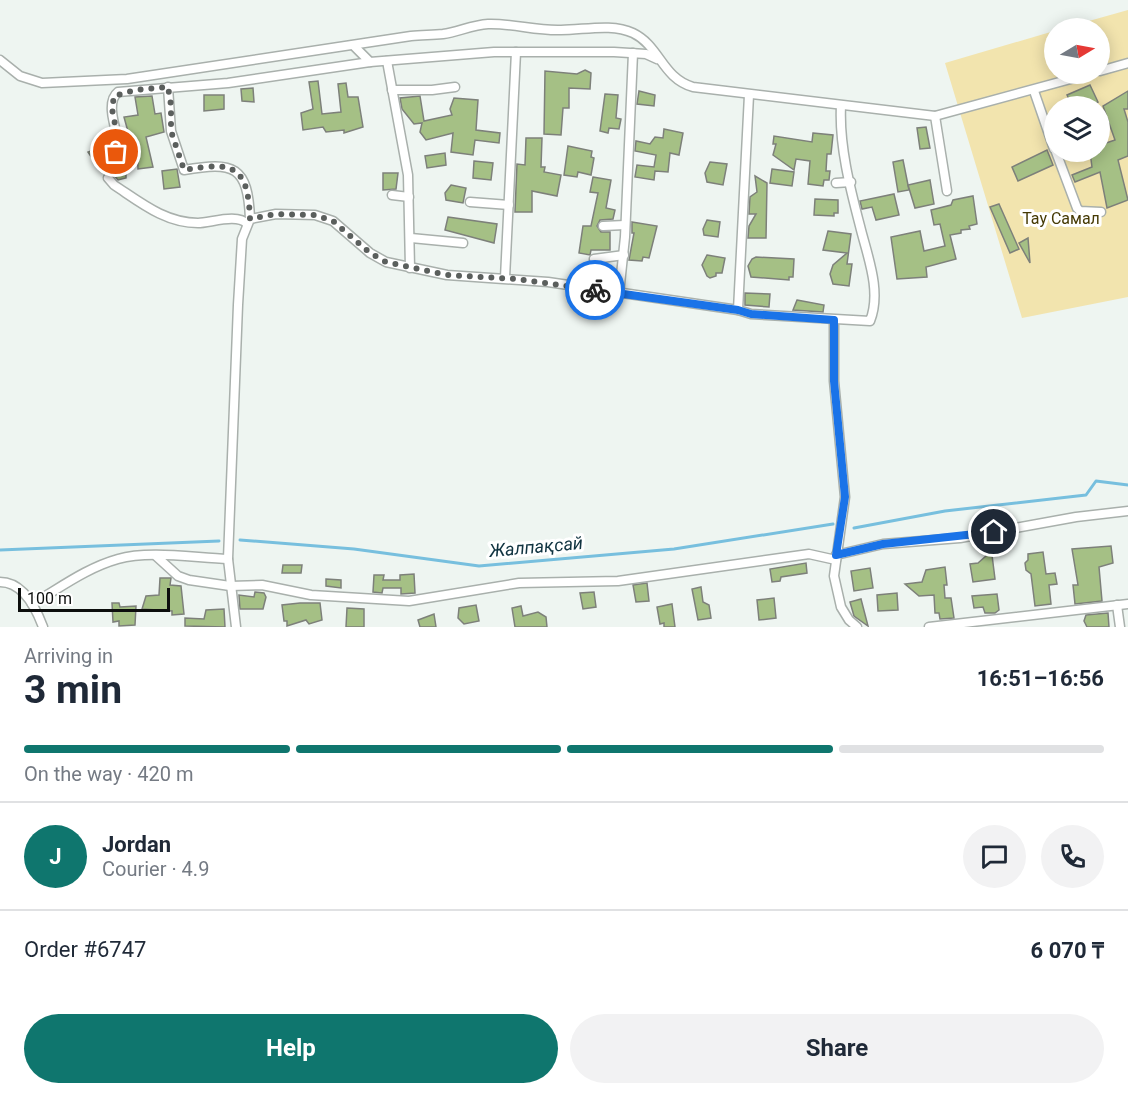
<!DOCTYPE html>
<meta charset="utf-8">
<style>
:root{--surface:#fff;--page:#f2f2f3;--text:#1f2937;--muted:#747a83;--line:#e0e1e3;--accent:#0f766e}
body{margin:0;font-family:Roboto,sans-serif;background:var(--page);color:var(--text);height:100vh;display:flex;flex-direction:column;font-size:22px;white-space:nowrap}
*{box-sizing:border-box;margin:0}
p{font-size:20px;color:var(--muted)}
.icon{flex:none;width:33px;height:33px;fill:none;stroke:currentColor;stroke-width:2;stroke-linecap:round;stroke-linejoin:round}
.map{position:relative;height:627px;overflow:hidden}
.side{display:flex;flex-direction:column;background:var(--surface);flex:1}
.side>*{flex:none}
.needle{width:39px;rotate:80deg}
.controls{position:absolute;left:1044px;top:18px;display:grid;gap:12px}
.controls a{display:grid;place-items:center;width:66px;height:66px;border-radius:50%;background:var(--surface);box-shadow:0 3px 15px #0003;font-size:30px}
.scale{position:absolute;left:18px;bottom:15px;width:152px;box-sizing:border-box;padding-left:6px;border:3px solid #0c0e0d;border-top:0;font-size:16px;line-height:21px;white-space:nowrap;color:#0c0e0d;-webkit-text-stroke:4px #fff;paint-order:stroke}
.pin{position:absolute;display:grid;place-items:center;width:51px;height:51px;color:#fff;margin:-26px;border:3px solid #fff;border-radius:50%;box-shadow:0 2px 6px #0007}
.courier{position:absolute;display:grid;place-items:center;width:60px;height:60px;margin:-30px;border:4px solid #1a73e8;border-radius:50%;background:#fff;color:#222;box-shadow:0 2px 8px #0007}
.headline em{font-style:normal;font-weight:700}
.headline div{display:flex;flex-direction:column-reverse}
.headline{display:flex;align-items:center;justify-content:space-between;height:102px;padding:0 24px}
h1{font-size:39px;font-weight:700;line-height:45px}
.bar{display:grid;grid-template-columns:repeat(4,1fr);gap:9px 6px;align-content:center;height:72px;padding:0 24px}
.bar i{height:8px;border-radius:4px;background:var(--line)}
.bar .on{background:var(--accent)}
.bar p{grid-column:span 4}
.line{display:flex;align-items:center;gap:15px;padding:0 24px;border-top:2px solid var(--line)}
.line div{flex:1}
.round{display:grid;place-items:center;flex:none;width:63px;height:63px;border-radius:32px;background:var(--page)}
.button{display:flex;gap:12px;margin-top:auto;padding:12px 24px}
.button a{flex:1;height:69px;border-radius:36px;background:var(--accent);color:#fff;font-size:24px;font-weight:700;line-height:69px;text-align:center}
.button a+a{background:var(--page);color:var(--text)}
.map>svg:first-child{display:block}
.green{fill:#f2e4ae;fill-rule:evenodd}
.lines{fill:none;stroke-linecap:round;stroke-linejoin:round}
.stream{stroke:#77bfde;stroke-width:3}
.building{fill:#a5c085;stroke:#7d807a;stroke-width:1.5}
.minor-casing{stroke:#a9b0ac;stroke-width:11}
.minor{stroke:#fff;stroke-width:8}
.done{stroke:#5b5f5d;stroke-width:6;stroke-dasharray:0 10.8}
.route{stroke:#1a73e8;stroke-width:8}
.labels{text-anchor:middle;stroke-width:6;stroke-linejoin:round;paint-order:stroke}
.park-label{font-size:16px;fill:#463a04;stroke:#fff}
.water-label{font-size:18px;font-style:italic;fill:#103340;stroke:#fff}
</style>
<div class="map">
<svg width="1128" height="627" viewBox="0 0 1128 627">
<rect width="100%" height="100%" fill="#eef5f1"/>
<path class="green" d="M 1128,10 L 1128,297 L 1022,318 L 945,63 L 1054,31 L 1054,74 L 1100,74 L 1100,28 L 1064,28 ZM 1054,106 L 1100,106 L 1100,152 L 1054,152 Z"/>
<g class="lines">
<g class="stream">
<polyline points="854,528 945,511 1086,495 1096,481 1128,485"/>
<polyline points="240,540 354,549 479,566 674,549 833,524"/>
<polyline points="0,550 219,541"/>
</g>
</g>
<g class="building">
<polygon points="585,70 591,73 590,89 569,88 569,108 563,108 561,135 544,134 545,71 577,74"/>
<polygon points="318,81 322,114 341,112 338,84 346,83 348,97 358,97 363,127 344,133 344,130 326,132 323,127 303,130 301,113 313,109 309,82"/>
<polygon points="1090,85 1098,102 1088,106 1072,106 1067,95"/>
<polygon points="253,88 254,102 242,101 241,89"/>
<polygon points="639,91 655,95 654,106 637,104"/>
<polygon points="1128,91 1128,109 1124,109 1128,122 1128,156 1118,160 1128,200 1107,208 1100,172 1075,182 1072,175 1092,167 1090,152 1100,152 1100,145 1115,140 1103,106"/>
<polygon points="605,94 618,95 616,118 621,119 619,129 609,128 608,133 600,131"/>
<polygon points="204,95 224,95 224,109 204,111"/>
<polygon points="152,96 155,114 161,113 164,132 146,137 153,167 138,169 137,140 130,139 124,117 138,115 135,97"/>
<polygon points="420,96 424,121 452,115 450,109 454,98 478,100 476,130 500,133 499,143 475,140 473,155 451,152 453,133 426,140 420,132 422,123 414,124 402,109 400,98"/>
<polygon points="926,127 930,148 920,149 917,128"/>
<polygon points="664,129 683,133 679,155 670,153 668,172 655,171 654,180 635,177 637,165 654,167 656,155 635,151 636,141 650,144 655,137 663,138"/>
<polygon points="813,133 833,135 831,154 827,154 826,171 830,171 829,180 824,180 823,186 808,184 810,161 796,159 794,170 773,155 776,144 773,144 774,136 812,142"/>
<polygon points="526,138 542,138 541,167 545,167 544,172 561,175 557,196 532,191 532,212 515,212 517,164 525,165"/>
<polygon points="112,143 113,146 92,158 88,152"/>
<polygon points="568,146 592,151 591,157 594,158 591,175 578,172 577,177 564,175"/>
<polygon points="1047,150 1053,165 1018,181 1012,167"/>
<polygon points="445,153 446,165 427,168 425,156"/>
<polygon points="118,157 126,175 126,178 118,180 113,174 110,162"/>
<polygon points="903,160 909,190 898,192 893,162"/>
<polygon points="474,161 493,163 491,180 473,178"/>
<polygon points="710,162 727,164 723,185 707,182 705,173"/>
<polygon points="177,169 180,187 164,189 162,171"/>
<polygon points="772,169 794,172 792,186 770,183"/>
<polygon points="383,173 398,173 396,189 383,190"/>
<polygon points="755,176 767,183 766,238 748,238 749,226 756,214 749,214 750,197 757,192"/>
<polygon points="593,177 611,180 606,208 615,210 613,219 600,220 597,226 601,232 610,232 610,250 591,250 590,255 579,253 583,226 591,226 598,193 590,192"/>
<polygon points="930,180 934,204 915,208 908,185"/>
<polygon points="451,185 466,188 463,203 446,200 445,193"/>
<polygon points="894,194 899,215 876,220 872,207 862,209 860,201"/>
<polygon points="973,196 977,224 969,226 970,229 961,230 961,233 950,235 956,259 926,267 927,277 897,279 891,237 920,231 924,251 945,246 940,224 934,225 931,210 951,205 953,200"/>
<polygon points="815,199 838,200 838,213 834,213 834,216 814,215"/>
<polygon points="999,204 1019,249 1010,253 990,207"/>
<polygon points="448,217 497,224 494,243 445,230"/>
<polygon points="707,220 720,222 718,237 704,235 703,229"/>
<polygon points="632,222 657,226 649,258 643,257 642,261 629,260 634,233 632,233"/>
<polygon points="828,231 851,234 847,264 852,264 849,286 833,284 830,274 833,265 847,253 823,250"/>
<polygon points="1028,238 1030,263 1019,243"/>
<polygon points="707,255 725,258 722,273 716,273 716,276 710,278 707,276 702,265"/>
<polygon points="756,257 794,259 793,277 789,277 789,280 751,277 748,266 752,259"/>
<polygon points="586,274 600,276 599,283 581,280 582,275"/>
<polygon points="745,293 770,294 769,307 745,305"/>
<polygon points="797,300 824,305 823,312 793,310"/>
<polygon points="995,546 996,554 992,555 995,579 973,582 970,564 978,563 987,555 985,547"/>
<polygon points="1111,546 1113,563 1099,567 1102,601 1075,604 1073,585 1078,585 1072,549"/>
<polygon points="1043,552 1046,574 1055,573 1057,584 1049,585 1051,604 1035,606 1031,574 1026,570 1025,563 1028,560 1028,554"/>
<polygon points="806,563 807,573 781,577 780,581 772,582 770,569"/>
<polygon points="283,565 302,565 301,573 282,573"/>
<polygon points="945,567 947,585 944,585 945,598 951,598 954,618 940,619 939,613 935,613 934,595 919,596 905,584 922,582 926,570"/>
<polygon points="870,568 873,588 854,591 851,571"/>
<polygon points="414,574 415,593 401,594 401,588 383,588 382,593 373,592 374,575 384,575 383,580 400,580 400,575"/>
<polygon points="160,578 171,578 170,585 181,586 184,614 172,615 172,611 142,609 146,596 159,595"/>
<polygon points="326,579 341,580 341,588 326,586"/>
<polygon points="647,583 649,601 636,602 633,585"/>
<polygon points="701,587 703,602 709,605 711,618 698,620 692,589"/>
<polygon points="255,592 264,593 266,597 263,609 240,609 239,595 254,597"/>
<polygon points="594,592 596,607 583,609 580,593"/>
<polygon points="897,593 898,610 878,611 877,595"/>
<polygon points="997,594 999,610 995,613 985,613 983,607 974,608 972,596"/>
<polygon points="774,598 776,618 759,620 757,600"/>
<polygon points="861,599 868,626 854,616 850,602"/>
<polygon points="112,603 119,603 120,607 136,606 135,625 119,626 119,621 113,622"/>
<polygon points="300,603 320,603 322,620 309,624 306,620 287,626 287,621 284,621 282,605"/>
<polygon points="672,604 675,627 664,627 664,623 660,624 657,607"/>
<polygon points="476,605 479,621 464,624 458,618 459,608"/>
<polygon points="521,606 523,616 538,612 546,617 547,627 515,627 512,608"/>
<polygon points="347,608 364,609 364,627 346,627"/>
<polygon points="224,609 225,627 185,626 185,618 204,619 206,610"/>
<polygon points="1108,613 1109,627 1087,627 1084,621 1086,615"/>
<polygon points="434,614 436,627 420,627 418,620"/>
</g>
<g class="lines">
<g class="minor-casing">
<g id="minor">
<polyline points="354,46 370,62"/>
<path d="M 0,60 L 20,76 L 42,83 L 127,79 L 411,36 C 422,35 432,35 443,34 C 458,32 472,25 488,24 C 512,23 536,31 561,30 C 584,30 612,23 633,33 C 660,46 662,78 693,87 L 935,116 L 1089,74"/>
<polyline points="387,61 408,175 410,268"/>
<polyline points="1100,71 1128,63"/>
<path d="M 168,87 L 171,131 L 184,170 C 234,161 248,166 250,219"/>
<polyline points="392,90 432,90 455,87"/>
<polyline points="1034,91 1054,149"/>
<polyline points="935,116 947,191"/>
<polyline points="1056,152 1077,208 1080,211 1101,212"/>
<path d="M 99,160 L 120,149 C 118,134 104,103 118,92 L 228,83 L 370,62 L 494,52 L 614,52 L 646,54 L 657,59"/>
<path d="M 108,178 L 114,185 C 140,202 165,223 198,223 C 210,223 238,213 247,224"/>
<polyline points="836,183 851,182"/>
<polyline points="392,195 409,197"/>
<polyline points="470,202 509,205"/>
<polyline points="603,226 625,225"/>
<polyline points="411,238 463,243"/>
<polyline points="594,259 624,255"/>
<polyline points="505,278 516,52"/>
<polyline points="619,294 625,237 633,53"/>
<polyline points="738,310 749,95"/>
<polyline points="834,320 834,381 845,497 834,576 841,607 849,620 857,627"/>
<polyline points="836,555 883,544 960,538 1076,517 1128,511"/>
<polyline points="156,556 178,576 189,580 230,586 262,585 311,595 409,601 519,583 618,581 809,554 836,560"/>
<path d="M 0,582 C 23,582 36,608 43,627"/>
<path d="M 32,604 C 60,588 86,568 118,559 C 149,550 195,558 228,559"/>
<polyline points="1117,605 1120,627"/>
<path d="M 236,627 L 228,559 L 238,305 L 242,239 L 250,219 L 276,214 L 315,215 L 333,221 L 370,253 L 386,262 L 447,275 L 548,282 L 738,310 L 751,314 L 870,321 C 882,291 867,255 860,226 C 850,188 839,145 841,106"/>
<polyline points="929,627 1128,604"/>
</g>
</g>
<use href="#minor" class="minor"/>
</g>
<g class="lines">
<path class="done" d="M 116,152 L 120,149 L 112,109 L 114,96 L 135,90 L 168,87 L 171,105 L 171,131 L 184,170 C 234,161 248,166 250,219 L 276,214 L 315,215 L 333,221 L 370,253 L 386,262 L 447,275 L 517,279 L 595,290"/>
<polyline class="route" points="595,290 738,310 751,314 834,320 834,381 845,497 836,555 883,544 994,532"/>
</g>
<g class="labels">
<g class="park-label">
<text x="1061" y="224">Тау Самал</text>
</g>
<g class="water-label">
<text transform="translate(536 547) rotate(-5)" y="6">Жалпақсай</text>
</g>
</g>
</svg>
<div class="controls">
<a><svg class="needle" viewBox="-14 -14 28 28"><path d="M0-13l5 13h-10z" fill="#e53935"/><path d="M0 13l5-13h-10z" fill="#747a83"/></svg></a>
<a><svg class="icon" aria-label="layers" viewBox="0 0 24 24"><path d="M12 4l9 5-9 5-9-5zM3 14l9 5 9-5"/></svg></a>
</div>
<div class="scale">100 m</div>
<div class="pin" style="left:116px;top:152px;background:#ea580c"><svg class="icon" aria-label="bag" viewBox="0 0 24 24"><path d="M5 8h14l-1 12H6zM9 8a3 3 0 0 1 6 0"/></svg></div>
<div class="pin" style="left:994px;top:532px;background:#1f2937"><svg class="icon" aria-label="home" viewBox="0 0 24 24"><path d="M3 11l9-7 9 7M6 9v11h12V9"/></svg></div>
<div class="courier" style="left:595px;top:290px"><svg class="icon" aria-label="bike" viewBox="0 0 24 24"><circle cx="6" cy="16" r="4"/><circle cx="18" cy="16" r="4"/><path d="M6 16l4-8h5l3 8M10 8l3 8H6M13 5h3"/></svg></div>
</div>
<section class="side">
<div class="headline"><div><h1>3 min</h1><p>Arriving in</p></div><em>16:51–16:56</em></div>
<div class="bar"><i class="on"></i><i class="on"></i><i class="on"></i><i></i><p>On the way · 420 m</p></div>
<div class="line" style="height:108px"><b class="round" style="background:var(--accent);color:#fff">J</b><div><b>Jordan</b><p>Courier · 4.9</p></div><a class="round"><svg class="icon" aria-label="chat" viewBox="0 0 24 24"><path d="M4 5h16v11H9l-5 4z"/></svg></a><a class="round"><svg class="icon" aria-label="phone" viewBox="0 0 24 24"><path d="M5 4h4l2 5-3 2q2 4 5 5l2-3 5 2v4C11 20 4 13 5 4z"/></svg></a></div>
<div class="line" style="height:78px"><div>Order #6747</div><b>6 070 ₸</b></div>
<div class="button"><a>Help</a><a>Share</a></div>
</section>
